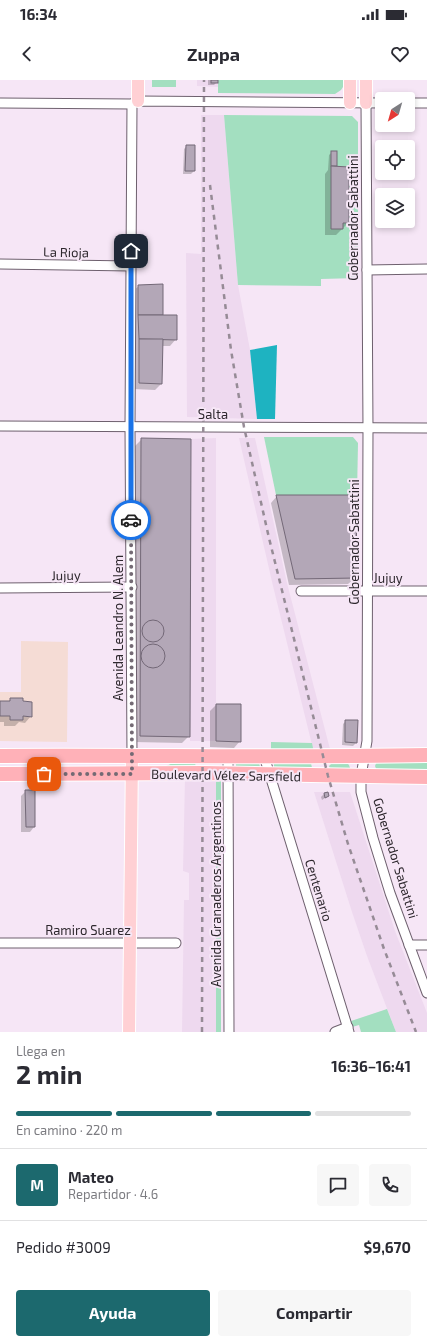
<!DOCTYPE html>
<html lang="es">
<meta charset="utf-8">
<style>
:root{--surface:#fff;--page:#f7f7f7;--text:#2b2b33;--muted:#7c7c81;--line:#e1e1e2;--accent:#1c696e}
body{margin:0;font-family:"Exo 2",sans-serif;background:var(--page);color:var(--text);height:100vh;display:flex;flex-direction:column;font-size:15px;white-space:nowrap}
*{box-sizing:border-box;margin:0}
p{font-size:13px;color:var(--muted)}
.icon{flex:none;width:22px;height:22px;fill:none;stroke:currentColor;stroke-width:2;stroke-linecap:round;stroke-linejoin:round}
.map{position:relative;height:952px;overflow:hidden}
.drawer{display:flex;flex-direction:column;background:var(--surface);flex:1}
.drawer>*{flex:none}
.needle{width:26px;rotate:217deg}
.controls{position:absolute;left:375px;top:12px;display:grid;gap:8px}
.controls a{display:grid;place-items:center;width:40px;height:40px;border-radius:4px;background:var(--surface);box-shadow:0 2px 6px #0003;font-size:20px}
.pin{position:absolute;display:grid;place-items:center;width:34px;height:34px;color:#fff;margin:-17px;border-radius:8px;box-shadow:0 2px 6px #0006}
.courier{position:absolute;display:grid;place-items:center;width:40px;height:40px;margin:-20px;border:3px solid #1a73e8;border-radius:50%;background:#fff;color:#222;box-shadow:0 1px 5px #0007}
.head em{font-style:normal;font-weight:700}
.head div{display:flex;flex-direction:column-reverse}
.head{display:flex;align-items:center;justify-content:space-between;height:68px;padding:0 16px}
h1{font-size:26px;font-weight:700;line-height:30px}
.bar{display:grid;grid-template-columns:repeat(4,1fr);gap:6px 4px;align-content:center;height:48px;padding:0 16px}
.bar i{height:5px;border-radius:3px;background:var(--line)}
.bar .selected{background:var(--accent)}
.bar p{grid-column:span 4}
.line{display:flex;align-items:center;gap:10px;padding:0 16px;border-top:1px solid var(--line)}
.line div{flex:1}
.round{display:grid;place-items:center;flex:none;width:42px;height:42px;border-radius:4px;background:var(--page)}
.button{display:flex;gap:8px;margin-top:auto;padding:8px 16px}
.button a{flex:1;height:46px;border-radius:4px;background:var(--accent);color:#fff;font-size:16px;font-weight:700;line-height:46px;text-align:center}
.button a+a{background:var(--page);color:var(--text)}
.status{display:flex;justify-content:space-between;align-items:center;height:28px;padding:0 20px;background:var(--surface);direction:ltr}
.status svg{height:11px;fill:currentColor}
header{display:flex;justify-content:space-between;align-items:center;height:52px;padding:0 16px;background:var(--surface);font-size:18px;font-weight:700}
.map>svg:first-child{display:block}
.built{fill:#eed9ef}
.education{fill:#f5dcd5}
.green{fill:#a3dfc0}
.water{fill:#1eb3c1}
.shadow{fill:#0003}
.building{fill:#b3a7b7;stroke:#736877}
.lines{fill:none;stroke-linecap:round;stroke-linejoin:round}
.minor-casing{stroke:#6e606e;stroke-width:11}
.major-casing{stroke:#fff;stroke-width:14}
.highway-casing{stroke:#fff;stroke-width:16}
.minor{stroke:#fff;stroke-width:9}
.major{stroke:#ffd0d4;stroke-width:12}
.highway{stroke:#ffb1b8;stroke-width:14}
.rail{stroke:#968b96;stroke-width:2.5;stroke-dasharray:5 5;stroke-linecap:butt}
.done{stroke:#746a74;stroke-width:4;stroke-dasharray:0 7.2}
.route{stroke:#1a73e8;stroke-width:5}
.labels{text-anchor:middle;stroke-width:4;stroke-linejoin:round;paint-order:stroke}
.street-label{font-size:13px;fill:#2e282e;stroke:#f6e6f6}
</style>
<div class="status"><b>16:34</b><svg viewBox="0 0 49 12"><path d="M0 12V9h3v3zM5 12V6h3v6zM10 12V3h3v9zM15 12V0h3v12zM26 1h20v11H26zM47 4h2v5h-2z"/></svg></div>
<header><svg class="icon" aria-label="back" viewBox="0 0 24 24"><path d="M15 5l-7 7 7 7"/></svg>Zuppa<svg class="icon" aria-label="heart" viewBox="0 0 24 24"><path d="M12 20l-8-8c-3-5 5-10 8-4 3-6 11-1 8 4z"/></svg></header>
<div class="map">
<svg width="427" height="952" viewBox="0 0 427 952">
<rect width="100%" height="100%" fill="#f6e6f6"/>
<g class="built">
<polygon points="197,0 211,0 211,3 218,3 218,7 197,6"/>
<polygon points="201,35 224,35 238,205 250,270 257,339 187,337 186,173 201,174"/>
<polygon points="216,358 216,661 190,661 191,359"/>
<polygon points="239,358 255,358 287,503 331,673 314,673 273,506"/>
<polygon points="185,698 216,698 216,952 182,952 184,820 189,820 189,793 183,791"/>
<polygon points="314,712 350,712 395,851 427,933 427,952 396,952 367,876 352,832"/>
</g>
<polygon class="education" points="21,561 68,562 67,662 0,661 0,636 10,636 10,640 22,640 23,636 32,637 32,622 23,621 23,618 10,621 0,621 0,612 21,612"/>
<g class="green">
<rect x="152" y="0" width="24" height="7"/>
<polygon points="218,0 344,0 343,7 341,10 335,14 218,13"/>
<polygon points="224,35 352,36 358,42 358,198 321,199 321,206 238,205"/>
<polygon points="264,357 353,357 358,363 357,415 276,415"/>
<polygon points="271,662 312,663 314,673 271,670"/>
<polygon points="427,679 427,693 377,691 375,686 377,681"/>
<polygon points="175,682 195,683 196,687 164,687"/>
<polygon points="236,683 259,683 260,687 236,688"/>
<polygon points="274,683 311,683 312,688 274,688"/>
<polygon points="332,683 347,683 349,685 350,688 349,689 330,689 329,686"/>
<polygon points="216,698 221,700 221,952 216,952"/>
<polygon points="387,929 396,952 361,952 359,945 352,947 351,941"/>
</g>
<polygon class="water" points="277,265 275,339 257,339 250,270"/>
<g class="shadow">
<polygon points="208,0 217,0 217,2 214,5 208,5"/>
<polygon points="187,66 194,91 191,94 183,94 184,69"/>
<polygon points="332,72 336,72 336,86 335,88 348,143 336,155 325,155 325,94 328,90 329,75"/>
<polygon points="139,206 162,235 176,259 170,266 162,266 161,304 155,310 133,309 134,210"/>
<polygon points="142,359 189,656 182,663 134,662 135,366"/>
<polygon points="277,416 355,498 348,504 289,505 271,423"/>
<polygon points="11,619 22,622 31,636 25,643 19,642 15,646 4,646 4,642 0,642 0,622 8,622"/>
<polygon points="216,625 240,661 234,668 210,667 210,631"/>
<polygon points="346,641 356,663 353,666 342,665 343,644"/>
<polygon points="26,711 34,747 30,752 21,752 21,716"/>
<polygon points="324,714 328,716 322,720 321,717"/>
</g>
<g class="building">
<rect x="211" y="0" width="7" height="3"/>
<polygon points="186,65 195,65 195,91 185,91"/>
<rect x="331" y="71" width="6" height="15"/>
<polygon points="331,86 349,87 349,143 343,143 343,149 331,149"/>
<polygon points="163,204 163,235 138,235 138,205"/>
<polygon points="138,235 177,235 177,260 139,259"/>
<polygon points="139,259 163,259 162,304 139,303"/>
<polygon points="141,358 191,359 190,657 140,656"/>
<polygon points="276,415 357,415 356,498 295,499"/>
<circle cx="153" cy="551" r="11"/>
<circle cx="153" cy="576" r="12"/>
<polygon points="10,618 23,618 23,621 32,622 32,637 23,636 23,640 10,640 10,636 0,636 0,621 10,621"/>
<polygon points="216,624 241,624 241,662 216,661"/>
<polygon points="345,640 358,640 357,663 345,662"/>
<polygon points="25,710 35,710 35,747 26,747"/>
<polygon points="328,712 329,716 325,718 324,713"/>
</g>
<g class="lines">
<g class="minor-casing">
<g id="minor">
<polyline points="0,23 132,24 138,21 382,23"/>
<polyline points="366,23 368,348 367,661 361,696 361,712 373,758 390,813 427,913"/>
<polyline points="408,23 427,23"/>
<polyline points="132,24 130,347 132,675"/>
<polyline points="0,184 131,186"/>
<polyline points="367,190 427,189"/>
<polyline points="0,346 427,348"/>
<polyline points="0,508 132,507"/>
<polyline points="301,511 427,511"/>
<polyline points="228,676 229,952"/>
<polyline points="264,676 349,952"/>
<polyline points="0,863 176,863"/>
<polyline points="409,865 427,865"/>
<polyline points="335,952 348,947"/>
</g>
</g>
<g class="major-casing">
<g id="major">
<polyline points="350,0 350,23"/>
<polyline points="366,0 366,23"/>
<polyline points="138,21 138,0"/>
<polyline points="129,952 132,675"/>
</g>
</g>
<g class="highway-casing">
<g id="highway">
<path d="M 0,676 C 142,675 285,678 427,675"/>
<polyline points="0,694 203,693 427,697"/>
</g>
</g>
<use href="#minor" class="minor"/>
<use href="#major" class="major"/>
<use href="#highway" class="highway"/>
<g class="rail">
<polyline points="210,105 231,270 244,347 269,458 328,696 348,764 384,869 416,952"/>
<polyline points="202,952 204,0"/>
</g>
</g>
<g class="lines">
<polyline class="done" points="44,694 132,694 131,440"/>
<polyline class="route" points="131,440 131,171"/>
</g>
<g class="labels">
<g class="street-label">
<text transform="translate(353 138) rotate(-90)" y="5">Gobernador Sabattini</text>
<text transform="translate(66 172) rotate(1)" y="5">La Rioja</text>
<text x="213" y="339">Salta</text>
<text transform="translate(354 462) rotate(-90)" y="5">Gobernador Sabattini</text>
<text transform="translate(66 495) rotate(-1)" y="5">Jujuy</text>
<text x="388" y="503">Jujuy</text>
<text transform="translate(118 548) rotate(-90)" y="5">Avenida Leandro N. Alem</text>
<text transform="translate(226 695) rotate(1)" y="5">Boulevard Vélez Sarsfield</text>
<text transform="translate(396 778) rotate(73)" y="5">Gobernador Sabattini</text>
<text transform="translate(319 810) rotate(73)" y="5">Centenario</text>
<text transform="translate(216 814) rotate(-90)" y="5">Avenida Granaderos Argentinos</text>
<text x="88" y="855">Ramiro Suarez</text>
</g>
</g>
</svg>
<div class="controls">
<a><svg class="needle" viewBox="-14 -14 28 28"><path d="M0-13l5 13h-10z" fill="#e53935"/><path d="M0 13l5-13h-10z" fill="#7c7c81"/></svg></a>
<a><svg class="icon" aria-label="locate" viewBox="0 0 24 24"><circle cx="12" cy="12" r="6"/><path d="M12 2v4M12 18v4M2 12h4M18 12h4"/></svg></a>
<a><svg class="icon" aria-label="layers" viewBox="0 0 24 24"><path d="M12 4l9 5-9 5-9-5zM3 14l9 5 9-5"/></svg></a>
</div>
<div class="pin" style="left:44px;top:694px;background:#ea580c"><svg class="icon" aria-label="bag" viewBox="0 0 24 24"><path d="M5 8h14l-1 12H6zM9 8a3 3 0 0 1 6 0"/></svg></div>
<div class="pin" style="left:131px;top:171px;background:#1f2937"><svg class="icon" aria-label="home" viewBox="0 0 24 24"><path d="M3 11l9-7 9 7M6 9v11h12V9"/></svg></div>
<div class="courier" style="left:131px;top:440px"><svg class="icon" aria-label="car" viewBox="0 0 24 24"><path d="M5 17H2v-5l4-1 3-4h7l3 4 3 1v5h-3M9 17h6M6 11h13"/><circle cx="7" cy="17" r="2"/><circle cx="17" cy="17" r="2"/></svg></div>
</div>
<section class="drawer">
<div class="head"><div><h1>2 min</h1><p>Llega en</p></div><em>16:36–16:41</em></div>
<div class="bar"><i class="selected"></i><i class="selected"></i><i class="selected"></i><i></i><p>En camino · 220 m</p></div>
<div class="line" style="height:72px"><b class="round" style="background:var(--accent);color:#fff">M</b><div><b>Mateo</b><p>Repartidor · 4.6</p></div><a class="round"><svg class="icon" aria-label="chat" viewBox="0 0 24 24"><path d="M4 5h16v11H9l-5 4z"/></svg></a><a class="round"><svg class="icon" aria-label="phone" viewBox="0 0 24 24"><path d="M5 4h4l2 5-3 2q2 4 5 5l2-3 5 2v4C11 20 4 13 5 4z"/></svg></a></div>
<div class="line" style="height:52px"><div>Pedido #3009</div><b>$9,670</b></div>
<div class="button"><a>Ayuda</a><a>Compartir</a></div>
</section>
